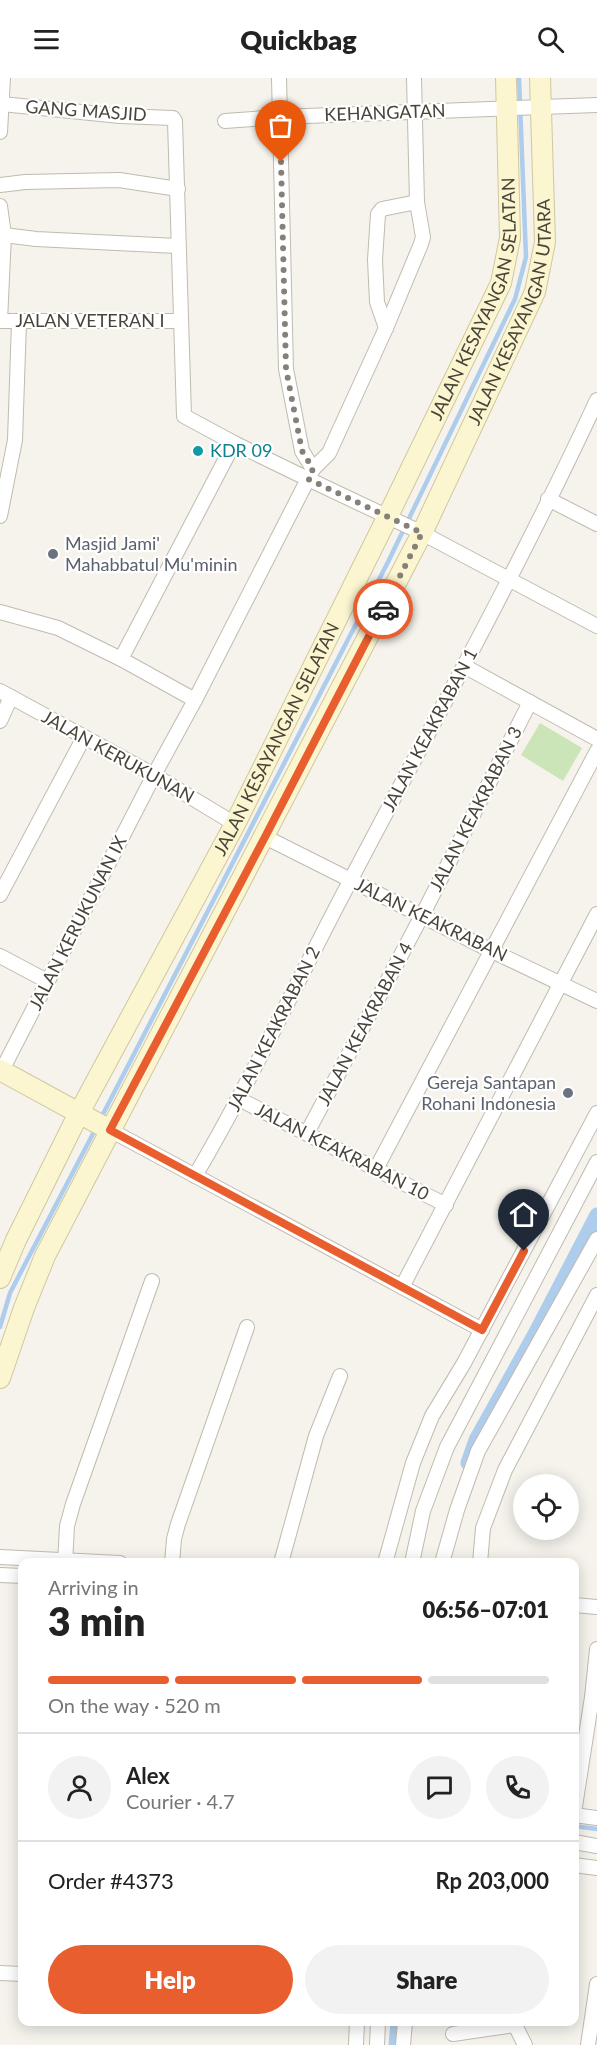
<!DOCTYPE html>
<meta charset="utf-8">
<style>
:root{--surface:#fff;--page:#f2f2f2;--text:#222;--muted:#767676;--line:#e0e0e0;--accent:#e95e2e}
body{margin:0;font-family:Lato,sans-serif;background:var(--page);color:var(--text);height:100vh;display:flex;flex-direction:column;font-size:22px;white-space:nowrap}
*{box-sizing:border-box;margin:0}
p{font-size:20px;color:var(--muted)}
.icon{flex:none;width:33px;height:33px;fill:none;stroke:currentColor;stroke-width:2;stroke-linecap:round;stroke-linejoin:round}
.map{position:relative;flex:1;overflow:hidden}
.drawer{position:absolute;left:18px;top:1480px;width:561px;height:468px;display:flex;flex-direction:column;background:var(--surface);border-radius:12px;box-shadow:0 3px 15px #0003}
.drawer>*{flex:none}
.buttons{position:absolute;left:513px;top:1396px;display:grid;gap:12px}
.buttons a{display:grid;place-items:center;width:66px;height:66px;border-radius:50%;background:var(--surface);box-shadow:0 3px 15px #0003;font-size:30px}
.pin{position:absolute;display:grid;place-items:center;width:51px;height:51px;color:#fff;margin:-62px -26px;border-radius:50% 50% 50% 0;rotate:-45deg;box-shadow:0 0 6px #0007}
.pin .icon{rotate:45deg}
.courier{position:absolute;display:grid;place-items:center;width:60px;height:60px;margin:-30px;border:4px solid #e95e2e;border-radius:50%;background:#fff;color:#222;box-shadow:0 2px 8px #0007}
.overview em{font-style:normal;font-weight:800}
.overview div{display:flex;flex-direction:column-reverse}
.overview{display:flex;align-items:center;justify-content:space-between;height:102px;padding:0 30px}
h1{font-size:39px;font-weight:800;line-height:45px}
.bar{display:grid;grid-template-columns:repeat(4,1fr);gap:9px 6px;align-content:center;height:72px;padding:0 30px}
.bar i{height:8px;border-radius:4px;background:var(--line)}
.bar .selected{background:var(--accent)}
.bar p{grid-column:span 4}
.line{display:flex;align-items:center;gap:15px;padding:0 30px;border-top:2px solid var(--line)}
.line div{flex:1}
.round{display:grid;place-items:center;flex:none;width:63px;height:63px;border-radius:32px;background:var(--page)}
.button{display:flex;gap:12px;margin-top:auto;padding:12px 30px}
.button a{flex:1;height:69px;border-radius:36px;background:var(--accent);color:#fff;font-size:24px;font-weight:800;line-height:69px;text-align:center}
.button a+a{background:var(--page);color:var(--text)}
header{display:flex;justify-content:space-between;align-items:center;height:78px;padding:0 30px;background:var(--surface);font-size:27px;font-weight:800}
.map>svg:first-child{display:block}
.green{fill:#cce5b8}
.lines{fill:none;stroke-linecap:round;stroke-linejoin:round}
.stream{stroke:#aeccec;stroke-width:4.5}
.canal{stroke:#aeccec;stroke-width:15}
.street-casing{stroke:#c0bbaf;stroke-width:16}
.secondary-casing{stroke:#d0c89f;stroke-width:22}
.street{stroke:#fff;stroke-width:14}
.secondary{stroke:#fbf5d0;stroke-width:20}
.done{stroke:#858178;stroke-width:6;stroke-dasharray:0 10.8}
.route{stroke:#e95e2e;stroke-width:8}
.culture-dot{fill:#0f9aa8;stroke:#fff;stroke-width:2}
.worship-dot{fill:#6b7280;stroke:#fff;stroke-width:2}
.labels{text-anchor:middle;stroke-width:4.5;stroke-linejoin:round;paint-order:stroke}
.street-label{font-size:18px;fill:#49443a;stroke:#fff}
.culture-label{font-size:18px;fill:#0d838f;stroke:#fff;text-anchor:start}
.worship-label{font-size:18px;fill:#5b616d;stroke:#fff;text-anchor:start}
</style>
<header><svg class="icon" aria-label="menu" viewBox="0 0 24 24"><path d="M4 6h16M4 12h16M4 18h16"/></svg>Quickbag<svg class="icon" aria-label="search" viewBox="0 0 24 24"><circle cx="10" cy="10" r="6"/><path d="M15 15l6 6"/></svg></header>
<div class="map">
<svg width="597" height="1967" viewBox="0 0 597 1967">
<rect width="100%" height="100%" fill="#f5f3ec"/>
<polygon class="green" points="540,645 582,670 563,703 521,677"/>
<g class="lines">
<g class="stream">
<polyline points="101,1040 388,484 515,221 526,179 519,0"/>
<polyline points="0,1249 10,1215 96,1050"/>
<polyline points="574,1748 597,1751"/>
</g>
<g class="canal">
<polyline points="468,1385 476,1362 535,1256 597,1137"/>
<polyline points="396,1967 398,1944"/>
</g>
<g class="street-casing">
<g id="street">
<polyline points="279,0 286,291 302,373 313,391 308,401 420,454 597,548"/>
<polyline points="225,43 280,39 597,27"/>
<polyline points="0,54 3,0"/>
<polyline points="0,107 25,104 119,102 178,111"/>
<polyline points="0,128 4,157 0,243"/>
<polyline points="4,157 36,161 177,168"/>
<polyline points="0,243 180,243"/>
<polyline points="386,250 377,224 375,182 378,136 382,131 417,124"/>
<polyline points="313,391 329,375 386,250 421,166 423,159 417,124 414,0"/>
<polyline points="548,421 597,446"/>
<polyline points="0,438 15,362 19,244"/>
<polyline points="0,534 58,550 121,581 195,622"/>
<polyline points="121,581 234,365"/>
<polyline points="464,588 597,661"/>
<polyline points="0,613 154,697 235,746"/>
<polyline points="0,643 11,619"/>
<polyline points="265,759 492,873 597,923"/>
<polyline points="0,817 84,659"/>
<polyline points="0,878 47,903"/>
<polyline points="0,996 154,697 195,622 308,401 234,365 184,338 175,43 173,40 120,38 2,26"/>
<polyline points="239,1021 446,1127"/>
<polyline points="110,1052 482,1252"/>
<polyline points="307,1055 428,826 530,624"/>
<polyline points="376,1091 597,673"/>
<path d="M 195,1098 C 251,1003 297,903 349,805 C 433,645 521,486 597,322"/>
<polyline points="402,1209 597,836"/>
<polyline points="0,1479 120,1485"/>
<polyline points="65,1485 67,1448 73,1426 152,1203"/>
<polyline points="172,1485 174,1461 178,1446 247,1249"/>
<polyline points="281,1485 316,1358 340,1298"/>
<polyline points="385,1485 413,1385 432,1338 464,1285 597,1035"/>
<polyline points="412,1485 423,1433 447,1369 597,1084"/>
<polyline points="442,1485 457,1432 478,1373 597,1161"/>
<polyline points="480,1485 483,1450 505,1392 597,1217"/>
<polyline points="0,1497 22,1498"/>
<polyline points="574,1527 597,1529"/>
<polyline points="597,1571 592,1619 597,1620"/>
<polyline points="574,1735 592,1619"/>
<polyline points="574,1737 597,1740"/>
<polyline points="574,1764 597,1768"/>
<polyline points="574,1787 597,1790"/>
<polyline points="0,1895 22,1896"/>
<polyline points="516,1944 515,1947 525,1967"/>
<polyline points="453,1956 515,1947"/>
<polyline points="356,1967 357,1944"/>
<polyline points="377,1967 378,1944"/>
<polyline points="403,1967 405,1944"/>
<polyline points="588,1967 597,1906"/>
</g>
</g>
<g class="secondary-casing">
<g id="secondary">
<polyline points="0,992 110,1052"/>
<path id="s1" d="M 0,1200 L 16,1162 L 79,1035 L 235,746 L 388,438 L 501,205 L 510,160 L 506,0"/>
<path id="s2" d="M 0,1300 L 24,1230 L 45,1178 L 422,455 L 535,214 L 545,164 L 540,0"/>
</g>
</g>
<use href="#street" class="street"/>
<use href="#secondary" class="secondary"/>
</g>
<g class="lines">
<polyline class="done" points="281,84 286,291 302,373 313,391 308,401 422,455 383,531"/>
<polyline class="route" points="383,531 265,759 110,1052 482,1252 524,1173"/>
</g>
<circle class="culture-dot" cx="198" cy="373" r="6"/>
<g class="worship-dot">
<circle cx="53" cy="476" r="6"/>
<circle cx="568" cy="1015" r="6"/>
</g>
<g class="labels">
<g class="street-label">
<text transform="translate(86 33) rotate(4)" y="6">GANG MASJID</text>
<text transform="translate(385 35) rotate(-2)" y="6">KEHANGATAN</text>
<text dy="6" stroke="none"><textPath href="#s1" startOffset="1092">JALAN KESAYANGAN SELATAN</textPath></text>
<text dy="6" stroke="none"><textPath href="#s2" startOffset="1186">JALAN KESAYANGAN UTARA</textPath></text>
<text x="90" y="249">JALAN VETERAN I</text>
<text transform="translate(430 652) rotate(-62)" y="6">JALAN KEAKRABAN 1</text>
<text dy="6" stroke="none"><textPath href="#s1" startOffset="606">JALAN KESAYANGAN SELATAN</textPath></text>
<text transform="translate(118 679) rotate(29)" y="6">JALAN KERUKUNAN</text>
<text transform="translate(476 731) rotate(-63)" y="6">JALAN KEAKRABAN 3</text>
<text transform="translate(431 842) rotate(26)" y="6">JALAN KEAKRABAN</text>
<text transform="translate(78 845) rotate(-63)" y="6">JALAN KERUKUNAN IX</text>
<text transform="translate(365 946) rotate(-62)" y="6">JALAN KEAKRABAN 4</text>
<text transform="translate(274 951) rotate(-63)" y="6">JALAN KEAKRABAN 2</text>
<text transform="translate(342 1074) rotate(27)" y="6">JALAN KEAKRABAN 10</text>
</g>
<g class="culture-label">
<text x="210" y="379">KDR 09</text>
</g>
<g class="worship-label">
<text x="65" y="472">Masjid Jami'<tspan x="65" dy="21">Mahabbatul Mu'minin</tspan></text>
<text x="556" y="1011" text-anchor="end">Gereja Santapan<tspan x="556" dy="21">Rohani Indonesia</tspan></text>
</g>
</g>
</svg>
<div class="buttons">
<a><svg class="icon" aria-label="locate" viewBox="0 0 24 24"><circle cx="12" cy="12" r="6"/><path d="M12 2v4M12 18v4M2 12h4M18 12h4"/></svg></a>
</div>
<div class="pin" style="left:281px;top:84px;background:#ea580c"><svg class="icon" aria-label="bag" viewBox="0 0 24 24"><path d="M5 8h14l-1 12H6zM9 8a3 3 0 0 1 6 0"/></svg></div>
<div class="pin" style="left:524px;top:1173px;background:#1f2937"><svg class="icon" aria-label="home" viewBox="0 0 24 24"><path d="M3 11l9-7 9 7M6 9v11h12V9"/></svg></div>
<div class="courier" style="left:383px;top:531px"><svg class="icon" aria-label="car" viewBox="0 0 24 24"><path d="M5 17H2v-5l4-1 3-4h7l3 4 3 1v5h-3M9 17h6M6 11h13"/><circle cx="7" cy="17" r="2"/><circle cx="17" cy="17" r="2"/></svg></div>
<section class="drawer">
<div class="overview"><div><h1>3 min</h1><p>Arriving in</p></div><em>06:56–07:01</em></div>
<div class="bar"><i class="selected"></i><i class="selected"></i><i class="selected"></i><i></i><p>On the way · 520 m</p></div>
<div class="line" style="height:108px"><a class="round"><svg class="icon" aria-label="person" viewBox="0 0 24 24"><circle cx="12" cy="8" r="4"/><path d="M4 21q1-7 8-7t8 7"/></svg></a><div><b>Alex</b><p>Courier · 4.7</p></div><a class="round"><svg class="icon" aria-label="chat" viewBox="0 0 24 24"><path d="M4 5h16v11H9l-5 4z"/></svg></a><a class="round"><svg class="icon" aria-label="phone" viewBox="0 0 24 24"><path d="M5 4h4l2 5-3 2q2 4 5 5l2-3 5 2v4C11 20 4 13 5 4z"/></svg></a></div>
<div class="line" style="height:78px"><div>Order #4373</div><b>Rp 203,000</b></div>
<div class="button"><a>Help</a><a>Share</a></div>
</section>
</div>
